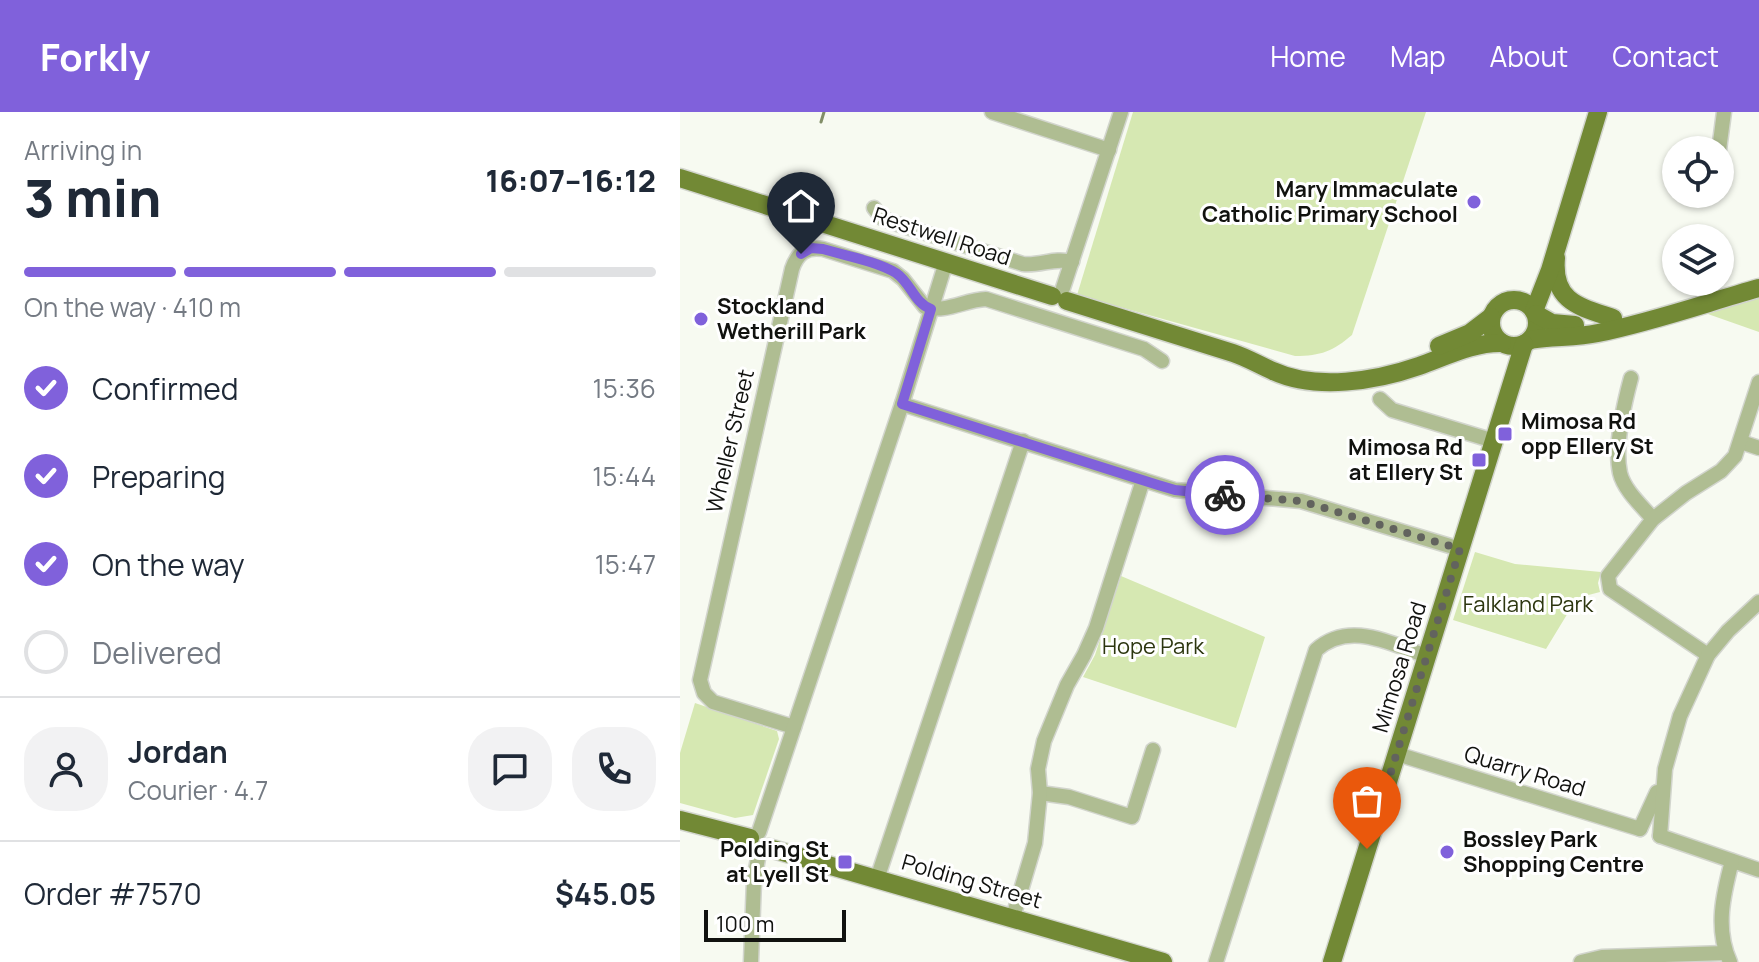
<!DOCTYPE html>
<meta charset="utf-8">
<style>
:root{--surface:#fff;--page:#f2f2f3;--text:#1f2937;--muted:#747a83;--line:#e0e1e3;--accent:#8061db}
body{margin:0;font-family:Manrope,sans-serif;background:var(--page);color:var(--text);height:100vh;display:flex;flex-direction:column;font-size:30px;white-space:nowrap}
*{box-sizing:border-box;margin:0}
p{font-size:26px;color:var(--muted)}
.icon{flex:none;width:44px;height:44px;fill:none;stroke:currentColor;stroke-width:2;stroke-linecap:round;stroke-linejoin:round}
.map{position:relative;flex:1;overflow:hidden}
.side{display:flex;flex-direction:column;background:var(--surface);width:680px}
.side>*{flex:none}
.buttons{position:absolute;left:982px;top:24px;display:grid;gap:16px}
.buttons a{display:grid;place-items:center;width:72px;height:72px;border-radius:50%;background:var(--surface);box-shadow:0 2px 6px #0004;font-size:40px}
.scale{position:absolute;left:24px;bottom:20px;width:142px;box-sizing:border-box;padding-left:8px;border:4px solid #11120f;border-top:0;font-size:22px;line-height:28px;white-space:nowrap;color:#11120f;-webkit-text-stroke:6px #fff;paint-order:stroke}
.pin{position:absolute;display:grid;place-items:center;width:68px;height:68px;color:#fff;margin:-82px -34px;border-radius:50% 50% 50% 0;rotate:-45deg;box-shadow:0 0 8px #0007}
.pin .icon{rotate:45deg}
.courier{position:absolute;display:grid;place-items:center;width:80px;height:80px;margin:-40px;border:6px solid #8061db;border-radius:50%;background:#fff;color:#222;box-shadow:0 2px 10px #0007}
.head em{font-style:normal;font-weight:800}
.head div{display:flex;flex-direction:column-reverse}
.head{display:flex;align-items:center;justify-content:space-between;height:136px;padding:0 24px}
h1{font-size:52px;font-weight:800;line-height:60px}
.bar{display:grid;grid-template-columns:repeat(4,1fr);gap:12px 8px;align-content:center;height:96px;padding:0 24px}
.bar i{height:10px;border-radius:6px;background:var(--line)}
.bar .active{background:var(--accent)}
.bar p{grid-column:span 4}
.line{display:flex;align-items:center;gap:20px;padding:0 24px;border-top:2px solid var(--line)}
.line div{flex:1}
.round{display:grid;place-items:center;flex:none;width:84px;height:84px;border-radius:32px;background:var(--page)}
ol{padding:0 24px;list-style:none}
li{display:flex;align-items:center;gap:24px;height:88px}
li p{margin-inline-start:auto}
li .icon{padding:8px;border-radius:50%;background:var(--accent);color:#fff;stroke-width:4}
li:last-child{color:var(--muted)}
li i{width:44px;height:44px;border:4px solid var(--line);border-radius:50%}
header{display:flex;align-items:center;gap:48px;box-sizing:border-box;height:112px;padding:0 40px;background:var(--accent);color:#fff}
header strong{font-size:38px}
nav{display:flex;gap:44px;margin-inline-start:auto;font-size:28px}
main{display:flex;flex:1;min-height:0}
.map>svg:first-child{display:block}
.green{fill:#d6e8b2}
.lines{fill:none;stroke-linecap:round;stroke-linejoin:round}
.stream{stroke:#828e68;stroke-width:3}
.minor-casing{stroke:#d2d5cd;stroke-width:17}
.major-casing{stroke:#d2d5cd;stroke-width:21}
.minor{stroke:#afbd92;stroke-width:14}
.major{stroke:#728935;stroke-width:18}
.done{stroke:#62635e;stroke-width:8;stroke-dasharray:0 14.4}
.route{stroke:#8061db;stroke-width:10}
.poi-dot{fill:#8061db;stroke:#fff;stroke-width:3}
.labels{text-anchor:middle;stroke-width:6;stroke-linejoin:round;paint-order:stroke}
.poi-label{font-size:22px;font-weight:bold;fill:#11120f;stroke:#fff;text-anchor:end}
.street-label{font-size:22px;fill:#11120f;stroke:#fff}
.park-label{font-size:22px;fill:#2c360f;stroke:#fff}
</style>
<header>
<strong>Forkly</strong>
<nav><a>Home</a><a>Map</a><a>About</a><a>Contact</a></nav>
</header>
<main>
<section class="side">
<div class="head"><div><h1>3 min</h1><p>Arriving in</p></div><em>16:07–16:12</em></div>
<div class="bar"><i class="active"></i><i class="active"></i><i class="active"></i><i></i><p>On the way · 410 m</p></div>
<ol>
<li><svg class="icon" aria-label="check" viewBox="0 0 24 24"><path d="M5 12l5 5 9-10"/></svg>Confirmed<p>15:36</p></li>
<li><svg class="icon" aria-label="check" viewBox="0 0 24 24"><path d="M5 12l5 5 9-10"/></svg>Preparing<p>15:44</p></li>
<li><svg class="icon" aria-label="check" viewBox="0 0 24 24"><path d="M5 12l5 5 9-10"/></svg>On the way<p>15:47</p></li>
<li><i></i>Delivered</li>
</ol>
<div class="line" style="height:144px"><a class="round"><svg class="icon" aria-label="person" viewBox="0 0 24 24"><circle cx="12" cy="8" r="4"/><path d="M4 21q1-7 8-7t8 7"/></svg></a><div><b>Jordan</b><p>Courier · 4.7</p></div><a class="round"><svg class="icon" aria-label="chat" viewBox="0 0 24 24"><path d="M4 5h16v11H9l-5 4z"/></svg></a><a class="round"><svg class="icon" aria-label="phone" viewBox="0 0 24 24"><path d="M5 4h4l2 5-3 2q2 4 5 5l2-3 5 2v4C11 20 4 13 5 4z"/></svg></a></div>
<div class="line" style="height:104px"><div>Order #7570</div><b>$45.05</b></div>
</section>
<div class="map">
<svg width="1079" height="850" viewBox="0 0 1079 850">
<rect width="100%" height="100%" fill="#f7faf1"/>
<g class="green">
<path d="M 453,0 L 746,0 L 672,223 C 653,239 641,244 615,244 L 397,183 Z"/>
<polygon points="1079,186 1079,220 1025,201"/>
<polygon points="795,440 835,452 921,460 918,471 920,480 897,486 866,537 773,508"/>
<polygon points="441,464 585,525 556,616 403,565 415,543"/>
<polygon points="15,591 97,619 99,627 73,703 55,706 0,691 0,641"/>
</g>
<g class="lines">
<polyline class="stream" points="141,10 144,0"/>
<g class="minor-casing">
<g id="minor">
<polyline points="312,0 429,38"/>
<polyline points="1039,38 1044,0"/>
<polyline points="1040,48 1044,57"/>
<path d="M 194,96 L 202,106 L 214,111 L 343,152 C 361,154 374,145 392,150"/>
<polyline points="383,176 441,0"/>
<path d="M 951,266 C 944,292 934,334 940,361 C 944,378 962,394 973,407"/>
<polyline points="700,287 712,298 814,329"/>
<polyline points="222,292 495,378 621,389 780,437"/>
<polyline points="1061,330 1079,336"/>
<polyline points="1028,543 930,477 928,464 973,407 1006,381 1041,359 1055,344 1079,270"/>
<path d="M 114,615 L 33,590 L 24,581 L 20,568 L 112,157 C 117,142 126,134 143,137 L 213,159 L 223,167 L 245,195 C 267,201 284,188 306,187 L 464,237 L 482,249"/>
<polyline points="717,642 960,717"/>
<polyline points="360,681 389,685 452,705 473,638"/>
<polyline points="960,717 977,680"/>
<polyline points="79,720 222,292 266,150"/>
<polyline points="980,724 985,657 1000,604 1028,543 1048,519 1079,490"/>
<polyline points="980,724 1079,758"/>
<polyline points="197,767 343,329"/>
<polyline points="333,805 355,731 360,681 358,657 364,629 387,573 404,543 416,516 463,368"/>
<polyline points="71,850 74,768 79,741"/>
<path d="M 536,850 L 636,538 C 670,508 710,532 747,544"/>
<polyline points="901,850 922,845 1046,841"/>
<path d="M 1050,850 C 1035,817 1043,783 1052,749"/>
</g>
</g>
<g class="major-casing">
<g id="major">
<polyline points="0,66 372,184"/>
<path d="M 876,146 C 872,190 900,195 933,206"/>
<circle cx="834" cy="211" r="23"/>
<path d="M 387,189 L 553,241 C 568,246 579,253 593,259 C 636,279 696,269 739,254 C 765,245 794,230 822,231"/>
<polyline points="854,199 870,158 918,0"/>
<polyline points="856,202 872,211 895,213"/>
<path d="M 850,228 C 873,224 895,226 918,221 C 972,210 1026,191 1079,176"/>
<polyline points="759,234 790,221 811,205"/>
<polyline points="0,708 70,726"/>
<polyline points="89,736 483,850"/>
<polyline points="652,850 844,232"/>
</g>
</g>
<use href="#minor" class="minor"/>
<use href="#major" class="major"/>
</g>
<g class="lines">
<polyline class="done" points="545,383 621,389 780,437 687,737"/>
<path class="route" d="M 121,142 L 131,136 L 143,137 C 166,144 195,149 216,161 C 231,171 234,191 251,197 L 222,292 L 478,373 L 495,378 L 545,383"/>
</g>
<g class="poi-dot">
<circle cx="794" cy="90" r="8"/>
<circle cx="21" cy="207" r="8"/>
<rect x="817" y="314" width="16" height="16" rx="4"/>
<rect x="791" y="340" width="16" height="16" rx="4"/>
<circle cx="767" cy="740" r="8"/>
<rect x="157" y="742" width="16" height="16" rx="4"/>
</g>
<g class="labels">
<g class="poi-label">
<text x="778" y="85">Mary Immaculate<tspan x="778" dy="25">Catholic Primary School</tspan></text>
<text x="37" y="202" text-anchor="start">Stockland<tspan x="37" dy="25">Wetherill Park</tspan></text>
<text x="841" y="317" text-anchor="start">Mimosa Rd<tspan x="841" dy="25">opp Ellery St</tspan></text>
<text x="783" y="343">Mimosa Rd<tspan x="783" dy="25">at Ellery St</tspan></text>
<text x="783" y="735" text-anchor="start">Bossley Park<tspan x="783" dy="25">Shopping Centre</tspan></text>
<text x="149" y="745">Polding St<tspan x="149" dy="25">at Lyell St</tspan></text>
</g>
<g class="street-label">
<text transform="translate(262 124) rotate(18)" y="8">Restwell Road</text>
<text transform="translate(50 329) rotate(-77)" y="8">Wheller Street</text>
<text transform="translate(719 555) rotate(-73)" y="8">Mimosa Road</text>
<text transform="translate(845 659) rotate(17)" y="8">Quarry Road</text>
<text transform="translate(292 769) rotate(16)" y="8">Polding Street</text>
</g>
<g class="park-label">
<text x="848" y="500">Falkland Park</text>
<text x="473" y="542">Hope Park</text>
</g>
</g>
</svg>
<div class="buttons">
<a><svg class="icon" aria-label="locate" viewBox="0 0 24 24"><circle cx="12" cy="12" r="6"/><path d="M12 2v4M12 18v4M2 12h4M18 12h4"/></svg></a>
<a><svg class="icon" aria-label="layers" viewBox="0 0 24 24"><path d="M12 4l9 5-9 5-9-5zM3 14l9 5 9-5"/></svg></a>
</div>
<div class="scale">100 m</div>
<div class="pin" style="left:687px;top:737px;background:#ea580c"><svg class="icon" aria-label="bag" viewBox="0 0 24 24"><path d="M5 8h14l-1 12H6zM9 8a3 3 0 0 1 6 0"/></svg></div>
<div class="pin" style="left:121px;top:142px;background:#1f2937"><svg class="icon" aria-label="home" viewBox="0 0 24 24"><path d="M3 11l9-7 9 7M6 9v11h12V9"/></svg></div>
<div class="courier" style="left:545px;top:383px"><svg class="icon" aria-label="bike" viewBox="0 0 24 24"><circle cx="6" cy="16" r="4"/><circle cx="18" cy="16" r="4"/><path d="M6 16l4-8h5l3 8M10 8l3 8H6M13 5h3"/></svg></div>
</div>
</main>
